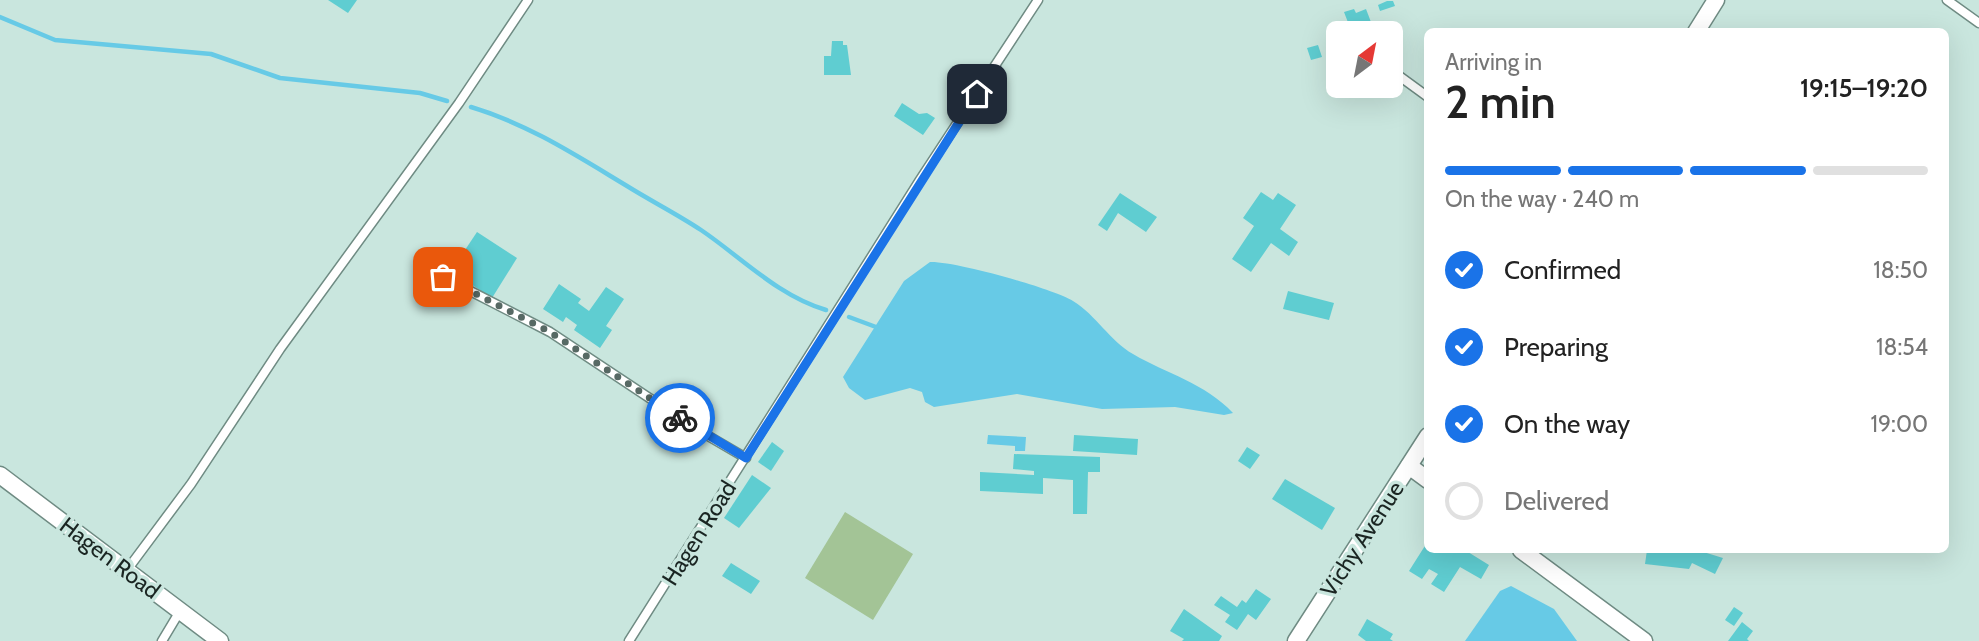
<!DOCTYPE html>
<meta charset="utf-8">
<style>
:root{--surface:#fff;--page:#f2f2f2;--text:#222;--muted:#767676;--line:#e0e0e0;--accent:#1a73e8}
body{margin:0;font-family:Cabin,sans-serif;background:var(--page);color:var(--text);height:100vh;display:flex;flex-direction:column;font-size:26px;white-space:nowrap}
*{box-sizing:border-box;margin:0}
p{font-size:23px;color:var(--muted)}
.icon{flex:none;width:38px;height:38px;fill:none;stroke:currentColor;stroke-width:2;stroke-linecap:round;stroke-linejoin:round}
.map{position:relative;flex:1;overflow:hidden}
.panel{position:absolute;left:1424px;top:28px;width:525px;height:525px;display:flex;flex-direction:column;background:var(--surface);border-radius:10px;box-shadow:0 7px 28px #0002}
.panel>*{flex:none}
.needle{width:46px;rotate:32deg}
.controls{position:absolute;left:1326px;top:21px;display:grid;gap:14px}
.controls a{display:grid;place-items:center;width:77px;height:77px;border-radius:10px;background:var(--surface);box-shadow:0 7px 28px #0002;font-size:35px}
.pin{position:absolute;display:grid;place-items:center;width:60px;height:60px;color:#fff;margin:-30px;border-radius:14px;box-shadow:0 4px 10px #0006}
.courier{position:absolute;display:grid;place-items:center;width:70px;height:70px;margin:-35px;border:5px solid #1a73e8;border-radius:50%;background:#fff;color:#222;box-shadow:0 2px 9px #0007}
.head em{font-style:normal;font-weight:600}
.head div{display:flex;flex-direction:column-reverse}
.head{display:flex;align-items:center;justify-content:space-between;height:119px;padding:0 21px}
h1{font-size:46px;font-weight:600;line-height:52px}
.bar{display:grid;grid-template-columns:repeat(4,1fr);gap:10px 7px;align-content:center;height:84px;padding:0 21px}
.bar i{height:9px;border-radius:5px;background:var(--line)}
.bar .selected{background:var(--accent)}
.bar p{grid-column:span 4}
ol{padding:0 21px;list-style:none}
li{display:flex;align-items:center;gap:21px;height:77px}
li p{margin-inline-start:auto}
li .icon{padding:7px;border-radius:50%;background:var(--accent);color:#fff;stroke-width:4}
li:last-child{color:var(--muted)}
li i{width:38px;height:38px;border:4px solid var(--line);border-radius:50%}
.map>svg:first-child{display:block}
.green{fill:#a3c496}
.water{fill:#67cae6}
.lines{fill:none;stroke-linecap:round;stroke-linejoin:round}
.stream{stroke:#67cae6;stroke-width:4.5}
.building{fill:#5fcdd1}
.service-casing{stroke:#6f8b83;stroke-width:11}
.minor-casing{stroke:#6f8b83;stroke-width:19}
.service{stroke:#fff;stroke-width:8}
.minor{stroke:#fff;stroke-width:16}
.done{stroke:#576964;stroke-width:7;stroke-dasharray:0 12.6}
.route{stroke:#1a73e8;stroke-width:9}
.labels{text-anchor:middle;stroke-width:7;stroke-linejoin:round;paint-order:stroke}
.street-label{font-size:23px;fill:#1a2522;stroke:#c9e6de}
</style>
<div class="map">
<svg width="1979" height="641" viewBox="0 0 1979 641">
<rect width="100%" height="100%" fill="#c9e6de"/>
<polygon class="green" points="845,512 913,554 873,620 805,578"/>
<g class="water">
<path d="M 930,262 C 955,261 1051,288 1073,301 C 1096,315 1110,341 1133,354 C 1167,374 1205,383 1233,413 L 1224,415 L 1175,407 L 1102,409 L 1017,394 L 934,407 L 925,402 L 922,392 L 910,388 L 865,400 L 849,388 L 843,377 L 904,281 Z"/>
<polygon points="988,435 1026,437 1025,451 1015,451 1015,446 987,444"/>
<polygon points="1511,586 1554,609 1577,641 1465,641 1500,591"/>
</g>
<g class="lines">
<g class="stream">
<polyline points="0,17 55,40 211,54 280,78 420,93 447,101"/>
<path d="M 471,107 C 528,124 577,156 627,186 C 651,201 677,214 701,230 C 741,257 778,296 826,310"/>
<polyline points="849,317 876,327"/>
</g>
</g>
<g class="building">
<polygon points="328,0 357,0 348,13"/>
<polygon points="1387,1 1393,1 1395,6 1380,11 1378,5"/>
<polygon points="1354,9 1356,13 1366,9 1374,30 1352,33 1344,12"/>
<polygon points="832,41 843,41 843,45 847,45 851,75 824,75 824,56 831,56"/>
<polygon points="1318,45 1322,57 1311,60 1307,48"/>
<polygon points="902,103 919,114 927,113 935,118 923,135 894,116"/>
<polygon points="1261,192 1273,200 1278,193 1296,205 1280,229 1298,242 1289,256 1271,243 1251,272 1232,259 1254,226 1243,218"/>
<polygon points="1120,193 1157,217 1146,232 1118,213 1107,231 1098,225"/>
<polygon points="477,232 517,258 492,298 451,271"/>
<polygon points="559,284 581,299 578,303 589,311 606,287 624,299 606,326 612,330 600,348 574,330 577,325 566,317 563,322 543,309"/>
<polygon points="1288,291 1334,303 1329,320 1283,309"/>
<polygon points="1074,435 1138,439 1137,455 1073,451"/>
<polygon points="772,442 784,451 771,471 758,462"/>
<polygon points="1247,447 1260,455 1250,469 1238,461"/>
<polygon points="1014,454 1100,457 1100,472 1088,472 1087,514 1073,514 1073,480 1043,478 1043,494 980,491 980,472 1034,475 1034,471 1013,469"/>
<polygon points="752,475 771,488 739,528 724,518"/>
<polygon points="1285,479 1335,508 1322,530 1272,499"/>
<polygon points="1428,541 1428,550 1470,550 1468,552 1489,565 1481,579 1460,567 1444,592 1431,584 1438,574 1429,569 1422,579 1409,571"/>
<polygon points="1647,550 1697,550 1723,558 1715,574 1692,563 1689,569 1645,564"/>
<polygon points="731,563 760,581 751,594 722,576"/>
<polygon points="1256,589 1271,599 1256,620 1248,614 1237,630 1225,622 1230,615 1214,605 1221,596 1237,607 1242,600 1246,603"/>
<polygon points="1734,607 1743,613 1734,626 1725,620"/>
<polygon points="1184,609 1222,636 1219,641 1182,641 1184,639 1170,631"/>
<polygon points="1367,619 1393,634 1390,639 1393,641 1366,641 1358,635"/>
<polygon points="1742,622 1753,631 1747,639 1749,641 1728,641"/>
</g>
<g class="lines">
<g class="service-casing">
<g id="service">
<polyline points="1947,0 1979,23"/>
<polyline points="1391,70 1428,97"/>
<polyline points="443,277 550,332 693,427 746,458"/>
<polyline points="127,570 191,484 280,349 459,103 528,0"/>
<polyline points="162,641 180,611"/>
<polyline points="629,641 920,180 1038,0"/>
</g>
</g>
<g class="minor-casing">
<g id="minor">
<polyline points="1696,32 1716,0"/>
<polyline points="1409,466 1428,480"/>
<polyline points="0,475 220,641"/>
<polyline points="1521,550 1644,641"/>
<polyline points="1296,641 1428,436"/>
</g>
</g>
<use href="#service" class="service"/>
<use href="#minor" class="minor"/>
</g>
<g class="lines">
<polyline class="done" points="443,277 550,332 680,418"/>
<polyline class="route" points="680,418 746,458 977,94"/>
</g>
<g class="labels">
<g class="street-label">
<text transform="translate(699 533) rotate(-58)" y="8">Hagen Road</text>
<text transform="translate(1362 539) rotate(-57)" y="8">Vichy Avenue</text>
<text transform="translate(110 558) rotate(37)" y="8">Hagen Road</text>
</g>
</g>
</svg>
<div class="controls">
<a><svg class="needle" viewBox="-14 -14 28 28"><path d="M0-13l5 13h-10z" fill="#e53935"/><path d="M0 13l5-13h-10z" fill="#767676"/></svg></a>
</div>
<div class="pin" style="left:443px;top:277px;background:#ea580c"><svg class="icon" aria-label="bag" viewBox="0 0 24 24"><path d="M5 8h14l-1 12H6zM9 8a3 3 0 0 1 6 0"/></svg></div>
<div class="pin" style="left:977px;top:94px;background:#1f2937"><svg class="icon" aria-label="home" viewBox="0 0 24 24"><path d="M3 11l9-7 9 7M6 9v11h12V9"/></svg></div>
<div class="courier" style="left:680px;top:418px"><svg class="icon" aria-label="bike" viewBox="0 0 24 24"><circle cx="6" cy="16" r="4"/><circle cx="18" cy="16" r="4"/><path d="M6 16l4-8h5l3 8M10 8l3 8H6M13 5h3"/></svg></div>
<section class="panel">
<div class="head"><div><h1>2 min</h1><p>Arriving in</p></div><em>19:15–19:20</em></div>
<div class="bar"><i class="selected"></i><i class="selected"></i><i class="selected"></i><i></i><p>On the way · 240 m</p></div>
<ol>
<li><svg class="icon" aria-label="check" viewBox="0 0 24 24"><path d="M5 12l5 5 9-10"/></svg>Confirmed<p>18:50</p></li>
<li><svg class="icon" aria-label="check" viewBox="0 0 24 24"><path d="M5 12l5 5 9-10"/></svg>Preparing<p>18:54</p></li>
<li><svg class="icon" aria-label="check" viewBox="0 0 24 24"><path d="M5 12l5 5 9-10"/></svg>On the way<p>19:00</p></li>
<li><i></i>Delivered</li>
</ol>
</section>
</div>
